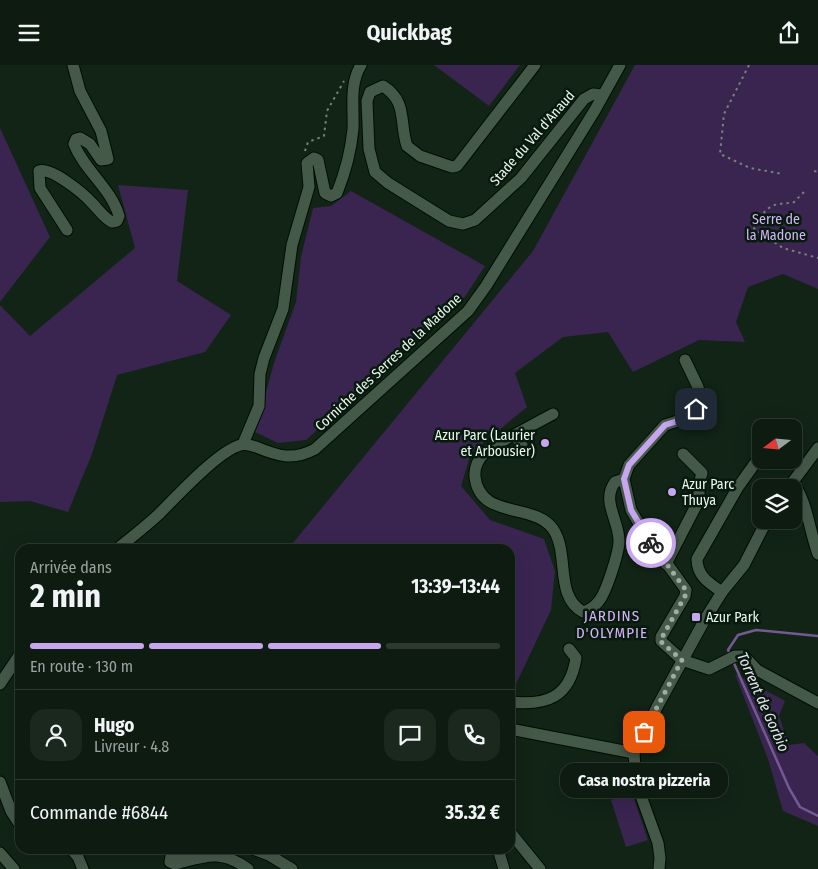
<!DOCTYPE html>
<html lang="fr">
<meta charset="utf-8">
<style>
:root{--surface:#0d1b10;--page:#1b281e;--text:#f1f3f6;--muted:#9aa19f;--line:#2d3930;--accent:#c7a6ef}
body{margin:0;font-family:"Fira Sans Condensed",sans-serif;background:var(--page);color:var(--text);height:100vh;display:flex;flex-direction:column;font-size:19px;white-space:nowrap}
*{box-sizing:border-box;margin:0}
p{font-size:16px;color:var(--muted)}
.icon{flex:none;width:28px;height:28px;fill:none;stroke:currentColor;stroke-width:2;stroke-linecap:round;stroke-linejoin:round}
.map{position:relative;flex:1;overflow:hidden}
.details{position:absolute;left:15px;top:479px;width:500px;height:310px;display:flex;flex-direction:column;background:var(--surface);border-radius:15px;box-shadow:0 5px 20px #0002,0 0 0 1px var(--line)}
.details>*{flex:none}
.needle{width:32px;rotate:254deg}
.buttons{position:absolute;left:752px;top:354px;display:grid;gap:10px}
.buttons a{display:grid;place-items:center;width:50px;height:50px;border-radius:10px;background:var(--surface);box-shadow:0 5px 20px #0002,0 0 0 1px var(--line);font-size:25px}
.pin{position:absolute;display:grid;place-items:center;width:42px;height:42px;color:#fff;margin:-21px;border-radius:10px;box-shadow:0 2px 8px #0006}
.courier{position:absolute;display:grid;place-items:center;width:50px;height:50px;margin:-25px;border:4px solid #c7a6ef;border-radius:50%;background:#fff;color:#222;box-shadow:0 1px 6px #0007}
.bubble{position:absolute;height:35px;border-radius:15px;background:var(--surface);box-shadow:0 5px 20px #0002,0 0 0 1px var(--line);font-size:16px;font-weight:700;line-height:35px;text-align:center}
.headline em{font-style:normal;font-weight:700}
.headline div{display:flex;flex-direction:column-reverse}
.headline{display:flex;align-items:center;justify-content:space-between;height:85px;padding:0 15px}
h1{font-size:32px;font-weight:700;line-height:38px}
.bar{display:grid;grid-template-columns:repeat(4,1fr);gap:8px 5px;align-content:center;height:60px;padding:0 15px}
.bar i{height:6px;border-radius:4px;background:var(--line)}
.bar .active{background:var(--accent)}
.bar p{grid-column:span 4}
.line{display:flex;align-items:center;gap:12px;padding:0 15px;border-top:1px solid var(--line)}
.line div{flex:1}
.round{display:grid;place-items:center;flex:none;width:52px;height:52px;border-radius:15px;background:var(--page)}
header{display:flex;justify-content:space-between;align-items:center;height:65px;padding:0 15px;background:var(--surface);font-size:22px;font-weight:700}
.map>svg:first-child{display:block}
.green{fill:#3a2551}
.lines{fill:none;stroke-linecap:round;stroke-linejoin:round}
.stream{stroke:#745992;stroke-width:2.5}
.minor-casing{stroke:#000d03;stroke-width:13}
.path{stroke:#748377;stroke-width:2;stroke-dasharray:2.5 4;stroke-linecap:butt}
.minor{stroke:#455949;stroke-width:11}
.done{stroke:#9fada2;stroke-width:5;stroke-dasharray:0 9}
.route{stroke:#c7a6ef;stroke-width:6}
.poi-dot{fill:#c7a6ef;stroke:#081a0d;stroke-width:2}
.labels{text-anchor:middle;stroke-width:5;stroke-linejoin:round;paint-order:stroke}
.street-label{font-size:14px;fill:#ebf7ed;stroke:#081a0d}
.park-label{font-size:14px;fill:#d3b5f9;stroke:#081a0d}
.poi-label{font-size:14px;fill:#ebf7ed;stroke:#081a0d;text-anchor:start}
.neighbourhood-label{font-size:15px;letter-spacing:1px;fill:#d3b5f9;stroke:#081a0d}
.water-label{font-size:15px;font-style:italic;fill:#e7e0f2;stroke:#081a0d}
</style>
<header><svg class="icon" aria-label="menu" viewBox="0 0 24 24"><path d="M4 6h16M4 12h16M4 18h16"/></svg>Quickbag<svg class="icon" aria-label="share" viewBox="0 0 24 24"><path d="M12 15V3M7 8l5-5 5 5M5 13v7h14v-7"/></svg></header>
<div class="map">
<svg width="818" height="804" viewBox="0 0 818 804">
<rect width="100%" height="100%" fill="#112416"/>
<g class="green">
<polygon points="434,0 520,0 489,41"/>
<polygon points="635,0 818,0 818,224 783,209 748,222 736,257 745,277 699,275 633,307 608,267 563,272 515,308 527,342 471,388 461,421 490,455 544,474 555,506 551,545 516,619 510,624 510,484 288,484 533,186"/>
<polygon points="0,63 50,172 0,237"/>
<polygon points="118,120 188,125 177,216 231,250 205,287 117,310 92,389 68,447 30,436 0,437 0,240 30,271 135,183"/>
<polygon points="351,126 485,201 464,233 306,375 278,378 255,367 274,298 296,237 301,192 313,143 331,141"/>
<polygon points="735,609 785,636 779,651 789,680 804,678 818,691 818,761 783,746 768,694"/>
<polygon points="632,728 648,775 626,782 611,735"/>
</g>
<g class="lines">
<g class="stream">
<polyline points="731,591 728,585 738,570 756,565 818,571"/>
<polyline points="733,596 789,723 800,742 818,751"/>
</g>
<g class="minor-casing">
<g id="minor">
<path d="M 535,0 L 457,101 L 452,102 L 420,91 L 407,81 C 399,57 408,37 383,21 L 370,27 L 367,36 L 369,84 L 375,107 L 388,118 L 449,156 L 463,159 L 475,155 L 521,113 L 584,34 L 593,29 L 602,30"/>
<path d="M 67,165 L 40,123 L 39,106 C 51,102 83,128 92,138 C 99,145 104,153 112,157 L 117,156 L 119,151 C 111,123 84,105 74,79 L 76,74 L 80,73 L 90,79 L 101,95 L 108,94 L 101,66 L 80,26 L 73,0"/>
<polyline points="685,295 698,322 701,335 695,344 684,354 665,360 629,400 624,414 631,445 642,464 686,525 685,531 661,572 661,576 682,595 709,604 735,591 744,591 757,605 818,638"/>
<polyline points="514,370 553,349"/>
<path d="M 243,379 L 259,341 L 260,309 L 264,293 L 283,244 L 292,180 L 309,122 L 307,98 L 314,93 L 318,95 L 325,128 L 331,131 L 337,128 C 345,108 351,85 353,64 C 354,42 349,20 361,0"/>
<path d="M 522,380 L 514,370 C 497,379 473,389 475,412 C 480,455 534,437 553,464 C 570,489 554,531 583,547 C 589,545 594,543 598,537 C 606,529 619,487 619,476 C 619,455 601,436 615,417 L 624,414"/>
<path d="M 793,417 C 808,439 809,465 818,489"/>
<polyline points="789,422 818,383"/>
<path d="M 117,484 C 131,473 146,461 159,449 C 176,432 219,385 241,380 C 246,378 251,381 256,382 C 278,391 293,396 315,384 L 468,246 L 486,221 L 595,45 L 620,0"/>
<polyline points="666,499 699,435 699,419 702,408 683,389"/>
<path d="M 722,527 C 709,518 697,511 697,494 L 738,422 L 761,390"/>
<polyline points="0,619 20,589"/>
<path d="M 510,637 C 547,641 570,632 576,593 L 569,584"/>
<polyline points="510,664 634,688"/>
<polyline points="0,717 11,746 20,760"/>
<polyline points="510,767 540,804"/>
<polyline points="71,784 78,792 83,804"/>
<path d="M 190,784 L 171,791 L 170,797 L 175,799 C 206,791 221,784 248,804"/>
<polyline points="253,784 269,790 292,804"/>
<polyline points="498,784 504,804"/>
<polyline points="0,788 14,804"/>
<polyline points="659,804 660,793 658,778 636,717 634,688 657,642 704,556 722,527 744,500 767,455"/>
</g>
</g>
<g class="path">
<polyline points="749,0 724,49 720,89 750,103 783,109"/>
<polyline points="305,86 308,77 324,71 327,46 344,16"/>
<polyline points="814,106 818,107"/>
<path d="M 804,127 L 793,138 C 769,138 765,143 754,164 L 783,183 L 818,193"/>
</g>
<use href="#minor" class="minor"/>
</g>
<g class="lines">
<polyline class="done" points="644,667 682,595 660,576 685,531 686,525 651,478"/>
<polyline class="route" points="651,478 631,445 624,414 629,400 665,360 684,354 696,344"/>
</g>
<g class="poi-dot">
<circle cx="545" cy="378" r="5"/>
<circle cx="672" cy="427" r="5"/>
<rect x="691" y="547" width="10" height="10" rx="2.5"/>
</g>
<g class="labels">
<g class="street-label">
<text transform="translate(532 73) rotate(-49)" y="5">Stade du Val d'Anaud</text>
<text transform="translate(388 297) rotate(-43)" y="5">Corniche des Serres de la Madone</text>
</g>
<g class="park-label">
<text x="776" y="159">Serre de<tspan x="776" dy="16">la Madone</tspan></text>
</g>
<g class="poi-label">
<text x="535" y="375" text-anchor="end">Azur Parc (Laurier<tspan x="535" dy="16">et Arbousier)</tspan></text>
<text x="682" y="424">Azur Parc<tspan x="682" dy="16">Thuya</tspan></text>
<text x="706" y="557">Azur Park</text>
</g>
<g class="neighbourhood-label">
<text x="612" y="556">JARDINS<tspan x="612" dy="17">D'OLYMPIE</tspan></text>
</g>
<g class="water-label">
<text transform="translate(763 637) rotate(66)" y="5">Torrent de Gorbio</text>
</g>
</g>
</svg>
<div class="buttons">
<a><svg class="needle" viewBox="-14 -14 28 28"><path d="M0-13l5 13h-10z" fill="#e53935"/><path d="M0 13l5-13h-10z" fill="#9aa19f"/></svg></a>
<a><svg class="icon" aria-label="layers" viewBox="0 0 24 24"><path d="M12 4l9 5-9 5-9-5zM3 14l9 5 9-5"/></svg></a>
</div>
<div class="pin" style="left:644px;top:667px;background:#ea580c"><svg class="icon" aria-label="bag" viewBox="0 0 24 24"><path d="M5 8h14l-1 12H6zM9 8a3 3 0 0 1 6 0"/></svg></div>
<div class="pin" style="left:696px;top:344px;background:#1f2937"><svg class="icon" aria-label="home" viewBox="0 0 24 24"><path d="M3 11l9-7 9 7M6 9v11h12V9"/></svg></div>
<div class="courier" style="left:651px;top:478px"><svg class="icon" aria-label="bike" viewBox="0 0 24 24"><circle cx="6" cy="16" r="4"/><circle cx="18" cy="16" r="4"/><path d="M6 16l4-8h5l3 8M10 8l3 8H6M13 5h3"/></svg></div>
<div class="bubble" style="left:560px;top:698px;width:168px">Casa nostra pizzeria</div>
<section class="details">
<div class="headline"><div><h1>2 min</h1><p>Arrivée dans</p></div><em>13:39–13:44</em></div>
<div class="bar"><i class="active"></i><i class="active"></i><i class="active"></i><i></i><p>En route · 130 m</p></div>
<div class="line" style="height:90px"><a class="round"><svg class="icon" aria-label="person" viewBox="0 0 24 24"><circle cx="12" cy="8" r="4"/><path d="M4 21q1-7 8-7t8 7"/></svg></a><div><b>Hugo</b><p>Livreur · 4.8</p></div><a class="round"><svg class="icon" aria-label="chat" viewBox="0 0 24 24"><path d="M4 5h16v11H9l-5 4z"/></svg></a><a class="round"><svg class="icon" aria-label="phone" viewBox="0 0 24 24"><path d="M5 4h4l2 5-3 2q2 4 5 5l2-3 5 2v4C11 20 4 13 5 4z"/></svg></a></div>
<div class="line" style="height:65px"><div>Commande #6844</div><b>35.32 €</b></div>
</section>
</div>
